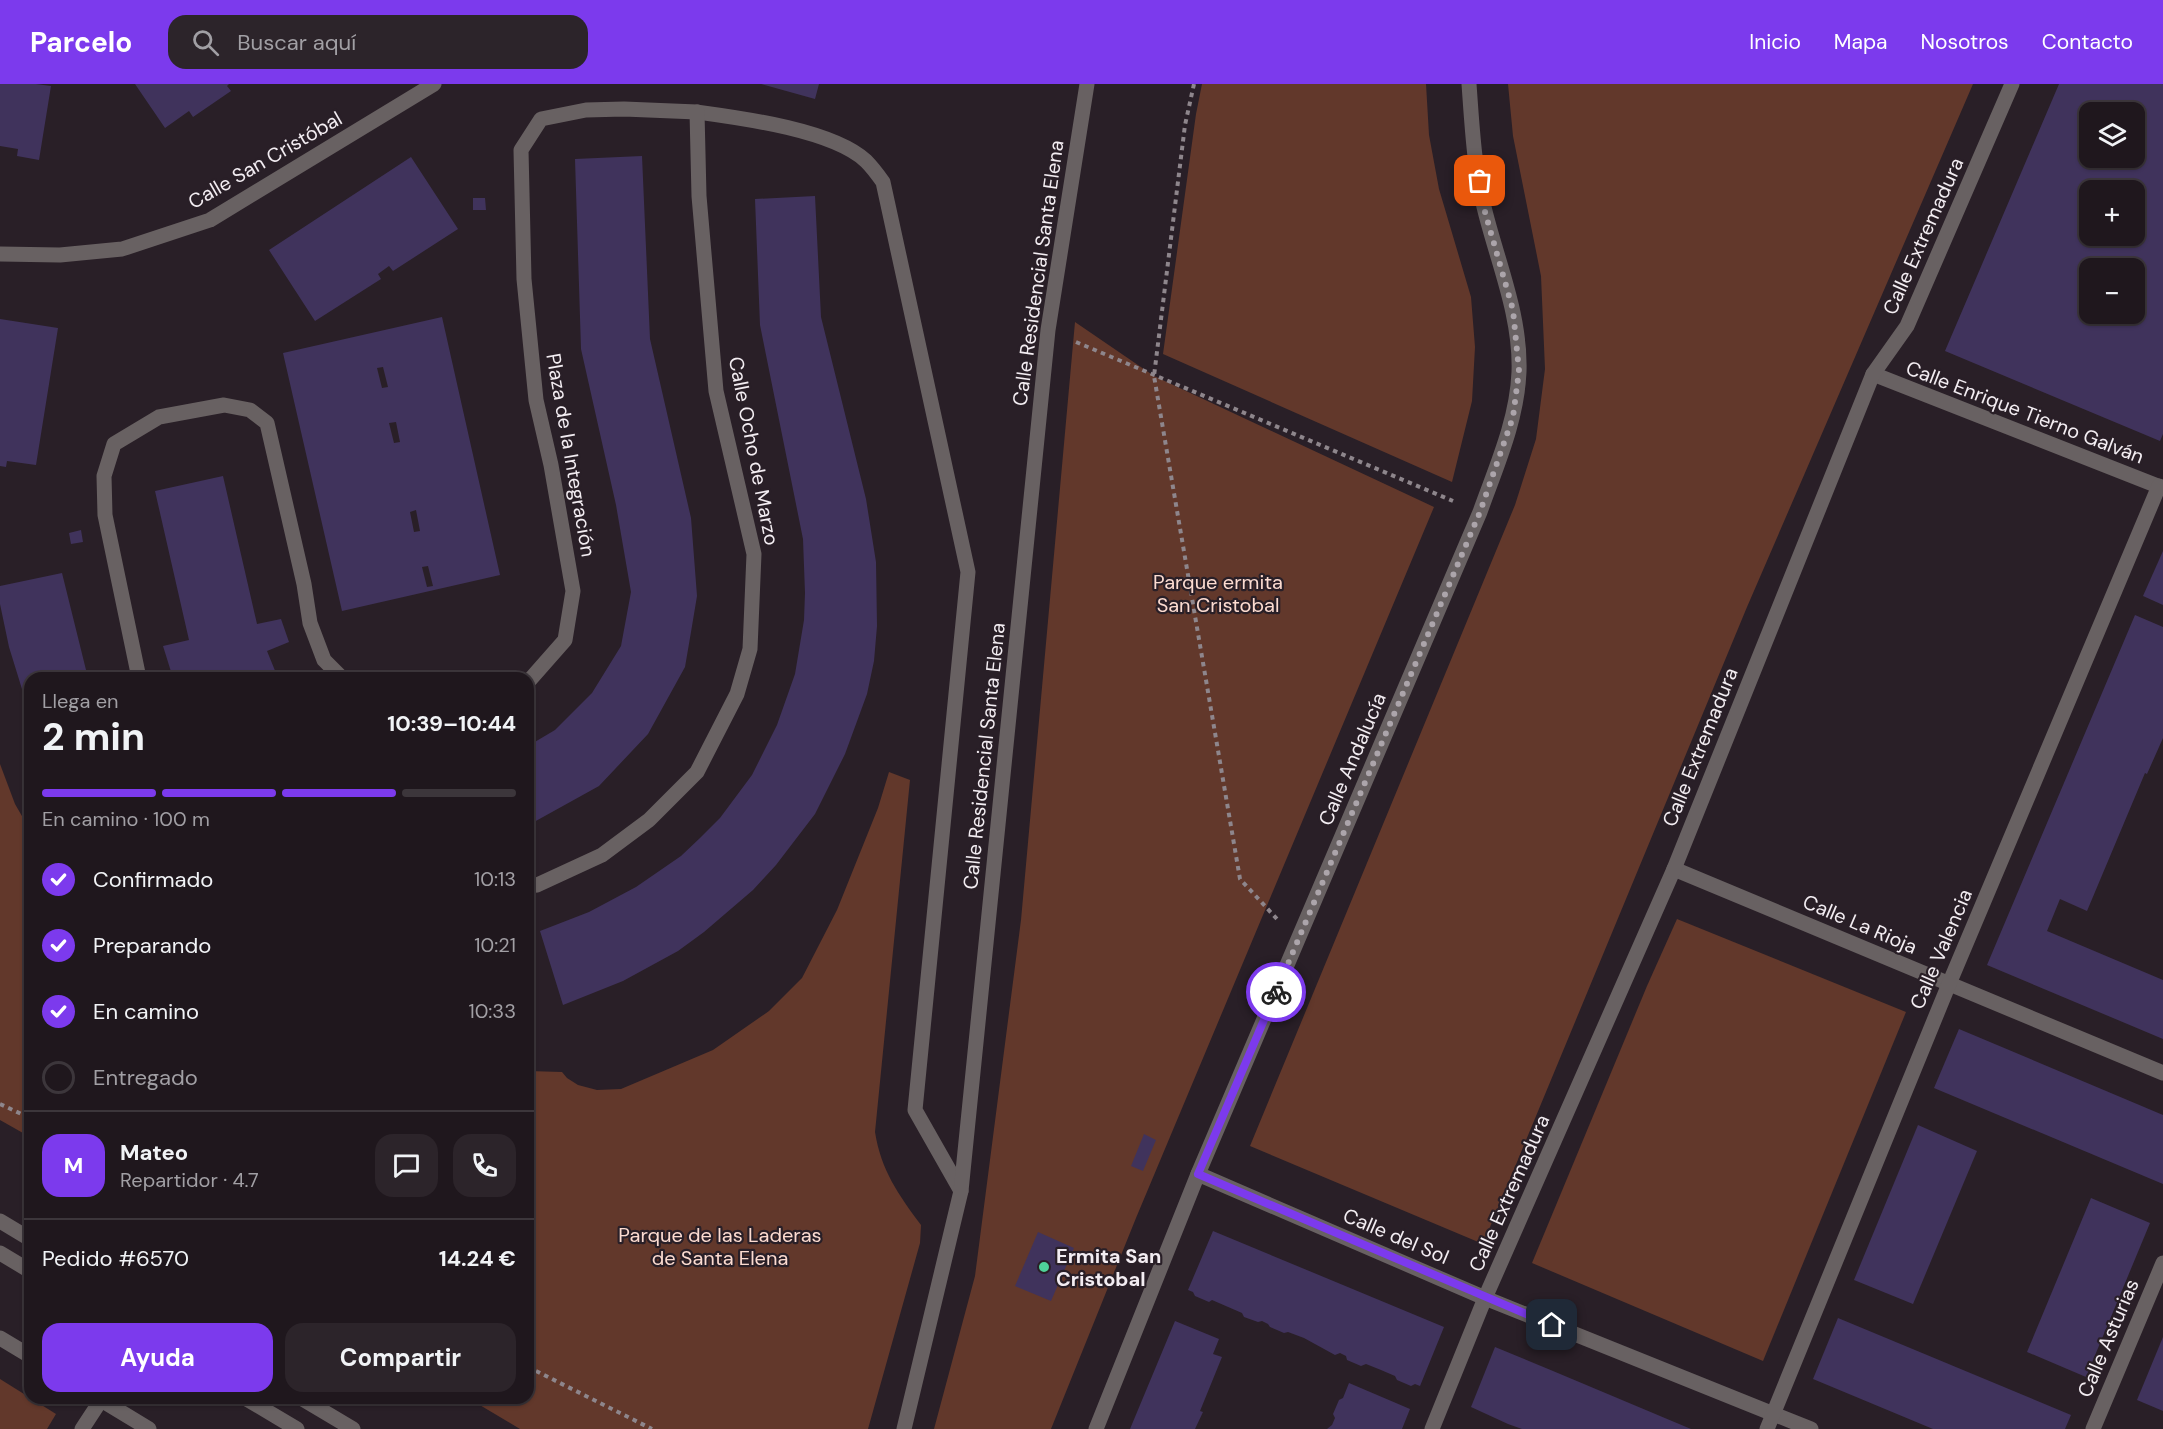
<!DOCTYPE html>
<html lang="es">
<meta charset="utf-8">
<style>
:root{--surface:#1f171d;--page:#2c242a;--text:#f1f3f6;--muted:#a19fa4;--line:#3c363b;--accent:#7c3aed}
body{margin:0;font-family:"DM Sans",sans-serif;background:var(--page);color:var(--text);height:100vh;display:flex;flex-direction:column;font-size:22px;white-space:nowrap}
*{box-sizing:border-box;margin:0}
p{font-size:20px;color:var(--muted)}
.icon{flex:none;width:33px;height:33px;fill:none;stroke:currentColor;stroke-width:2;stroke-linecap:round;stroke-linejoin:round}
.map{position:relative;flex:1;overflow:hidden}
.drawer{position:absolute;left:24px;top:588px;width:510px;height:732px;display:flex;flex-direction:column;background:var(--surface);border-radius:18px;box-shadow:0 2px 4px #0004,0 0 0 2px var(--line)}
.drawer>*{flex:none}
.buttons{position:absolute;left:2079px;top:18px;display:grid;gap:12px}
.buttons a{display:grid;place-items:center;width:66px;height:66px;border-radius:12px;background:var(--surface);box-shadow:0 2px 4px #0004,0 0 0 2px var(--line);font-size:30px}
.pin{position:absolute;display:grid;place-items:center;width:51px;height:51px;color:#fff;margin:-26px;border-radius:12px;box-shadow:0 3px 9px #0006}
.courier{position:absolute;display:grid;place-items:center;width:60px;height:60px;margin:-30px;border:4px solid #7c3aed;border-radius:50%;background:#fff;color:#222;box-shadow:0 2px 8px #0007}
.overview em{font-style:normal;font-weight:700}
.overview div{display:flex;flex-direction:column-reverse}
.overview{display:flex;align-items:center;justify-content:space-between;height:102px;padding:0 18px}
h1{font-size:39px;font-weight:700;line-height:45px}
.bar{display:grid;grid-template-columns:repeat(4,1fr);gap:9px 6px;align-content:center;height:72px;padding:0 18px}
.bar i{height:8px;border-radius:4px;background:var(--line)}
.bar .active{background:var(--accent)}
.bar p{grid-column:span 4}
.line{display:flex;align-items:center;gap:15px;padding:0 18px;border-top:2px solid var(--line)}
.line div{flex:1}
.round{display:grid;place-items:center;flex:none;width:63px;height:63px;border-radius:18px;background:var(--page)}
ol{padding:0 18px;list-style:none}
li{display:flex;align-items:center;gap:18px;height:66px}
li p{margin-inline-start:auto}
li .icon{padding:6px;border-radius:50%;background:var(--accent);color:#fff;stroke-width:4}
li:last-child{color:var(--muted)}
li i{width:33px;height:33px;border:3px solid var(--line);border-radius:50%}
.cta{display:flex;gap:12px;margin-top:auto;padding:12px 18px}
.cta a{flex:1;height:69px;border-radius:18px;background:var(--accent);color:#fff;font-size:24px;font-weight:700;line-height:69px;text-align:center}
.cta a+a{background:var(--page);color:var(--text)}
header{display:flex;align-items:center;gap:36px;box-sizing:border-box;height:84px;padding:0 30px;background:var(--accent);color:#fff}
header strong{font-size:28px}
nav{display:flex;gap:33px;margin-inline-start:auto;font-size:21px}
.search{width:420px;height:54px;background:var(--page);display:flex;align-items:center;gap:15px;box-sizing:border-box;padding:0 21px;border-radius:18px;color:var(--muted);font-size:22px}
.map>svg:first-child{display:block}
.green{fill:#62382b}
.building{fill:#40335c;fill-rule:evenodd}
.lines{fill:none;stroke-linecap:round;stroke-linejoin:round}
.path{stroke:#8e868c;stroke-width:4;stroke-dasharray:4.5 4.5;stroke-linecap:butt}
.minor{stroke:#686162;stroke-width:15}
.tertiary{stroke:#686162;stroke-width:15}
.done{stroke:#aca5ab;stroke-width:6;stroke-dasharray:0 10.8}
.route{stroke:#7c3aed;stroke-width:8}
.poi-dot{fill:#4fd399;stroke:#291f27;stroke-width:2}
.labels{text-anchor:middle;stroke-width:4.5;stroke-linejoin:round;paint-order:stroke}
.street-label{font-size:20px;fill:#f3edf2;stroke:#291f27}
.park-label{font-size:20px;fill:#fcdbd0;stroke:#291f27}
.poi-label{font-size:20px;font-weight:bold;fill:#f3edf2;stroke:#291f27;text-anchor:start}
</style>
<header>
<strong>Parcelo</strong>
<div class="search"><svg class="icon" aria-label="search" viewBox="0 0 24 24"><circle cx="10" cy="10" r="6"/><path d="M15 15l6 6"/></svg>Buscar aquí</div>
<nav><a>Inicio</a><a>Mapa</a><a>Nosotros</a><a>Contacto</a></nav>
</header>
<div class="map">
<svg width="2163" height="1345" viewBox="0 0 2163 1345">
<rect width="100%" height="100%" fill="#291f27"/>
<g class="green">
<polygon points="1202,0 1426,0 1429,51 1439,105 1471,213 1475,263 1472,317 1452,398 1163,270 1196,30"/>
<polygon points="1508,0 1973,0 1747,523 1483,1160 1250,1062 1515,421 1536,355 1545,285 1541,192 1513,52"/>
<polygon points="1075,238 1154,292 1434,423 1136,1134 1051,1345 934,1345 975,1192 1021,836"/>
<polygon points="0,680 15,720 30,746 30,1053 0,1036"/>
<path d="M 889,688 L 910,696 L 875,1048 C 881,1086 898,1110 921,1141 L 920,1159 L 868,1345 L 520,1345 L 468,1314 L 528,1314 L 528,987 L 562,988 L 567,994 L 578,1001 L 597,1006 L 621,1005 L 713,966 L 769,927 L 802,894 L 837,826 L 878,724 Z"/>
<polygon points="1677,835 1906,928 1763,1277 1532,1179 1647,902"/>
<polygon points="0,1295 56,1330 47,1345 0,1345"/>
</g>
<g class="building">
<polygon points="0,0 36,0 51,2 39,76 17,72 18,65 0,62"/>
<polygon points="135,0 229,0 227,2 231,7 193,33 189,27 165,44"/>
<polygon points="761,0 819,0 815,15"/>
<path d="M 2059,0 L 2163,0 L 2163,350 L 2160,357 L 1945,267 ZM 2090,28 L 2134,28 L 2134,74 L 2090,74 ZM 2090,106 L 2134,106 L 2134,152 L 2090,152 ZM 2090,184 L 2134,184 L 2134,230 L 2090,230 Z"/>
<polygon points="642,72 650,255 691,434 697,512 691,548 685,583 648,650 599,702 534,738 528,724 528,662 555,646 592,609 621,562 631,508 616,421 581,265 575,75"/>
<polygon points="411,73 458,145 393,187 389,182 378,190 381,195 315,237 269,166"/>
<polygon points="815,112 821,233 866,415 876,478 877,542 874,577 867,610 845,670 815,730 776,781 753,806 704,848 678,867 623,897 563,921 540,847 589,828 636,803 681,772 700,754 720,734 752,691 777,641 795,590 804,536 805,509 803,455 760,241 755,115"/>
<polygon points="473,114 485,114 486,126 473,126"/>
<path d="M 442,233 L 500,491 L 342,527 L 283,269 ZM 383,283 L 388,303 L 382,304 L 377,284 ZM 396,338 L 400,358 L 394,359 L 389,339 ZM 416,426 L 420,447 L 414,448 L 410,428 ZM 428,482 L 433,502 L 427,503 L 422,483 Z"/>
<polygon points="0,235 58,244 36,381 7,377 6,383 0,382"/>
<polygon points="223,392 257,540 281,535 289,558 267,567 278,594 204,594 203,591 196,594 173,594 163,562 189,556 155,407"/>
<polygon points="81,446 83,458 71,460 69,449"/>
<polygon points="2163,467 2163,521 2143,512"/>
<polygon points="62,489 88,594 30,594 30,631 9,563 0,520 0,502"/>
<polygon points="2135,531 2163,543 2163,654 2147,690 2145,689 2087,827 2060,815 2047,847 2163,896 2163,955 1987,881"/>
<polygon points="1959,945 2163,1031 2163,1100 1934,1004"/>
<polygon points="1918,1041 1977,1067 1913,1220 1854,1196"/>
<polygon points="1144,1050 1156,1056 1143,1087 1131,1082"/>
<polygon points="2091,1114 2150,1139 2086,1293 2027,1268"/>
<polygon points="1213,1147 1444,1243 1420,1302 1415,1300 1411,1302 1397,1296 1395,1292 1381,1286 1366,1280 1361,1282 1347,1276 1346,1272 1340,1269 1335,1271 1304,1254 1288,1248 1284,1249 1270,1243 1268,1240 1262,1237 1258,1238 1244,1233 1242,1229 1212,1216 1209,1218 1195,1212 1193,1208 1188,1206"/>
<polygon points="1038,1148 1074,1164 1051,1217 1015,1202"/>
<polygon points="1838,1234 2071,1331 2065,1345 1933,1345 1813,1295"/>
<polygon points="1175,1237 1219,1255 1213,1270 1222,1273 1200,1327 1203,1328 1195,1345 1130,1345"/>
<polygon points="2163,1253 2163,1327 2137,1316"/>
<polygon points="1495,1263 1553,1287 1691,1345 1522,1345 1508,1340 1471,1323"/>
<polygon points="1349,1299 1410,1325 1402,1345 1327,1345 1332,1341 1335,1334 1333,1330 1339,1316 1343,1314"/>
</g>
<g class="lines">
<g class="path">
<polyline points="1194,0 1185,41 1154,292 1240,795 1277,835"/>
<polyline points="1076,258 1453,417"/>
<polyline points="0,1020 30,1034"/>
<polyline points="528,1283 652,1345"/>
</g>
<g class="minor">
<path d="M 697,28 C 741,34 833,46 866,77 C 872,83 878,91 883,98 L 968,488 L 915,1026 L 961,1107"/>
<polyline points="0,170 60,171 122,165 210,136 434,0"/>
<polyline points="1873,290 2163,404"/>
<polyline points="139,594 105,431 104,392 114,360 159,333 224,321 250,326 267,339 304,500 310,539 324,576 342,594"/>
<polyline points="528,598 565,556 573,507 551,381 536,316 524,195 521,66 541,35 586,26 624,25 697,28 699,112 716,307 754,470 750,565 737,610 697,688 649,736 602,771 537,801 528,802"/>
<polyline points="1674,785 2163,989"/>
<polyline points="1198,1090 1485,1214 1811,1345"/>
<polyline points="0,1254 30,1272"/>
<polyline points="98,1314 149,1345"/>
<polyline points="82,1345 101,1316"/>
<polyline points="904,1345 961,1107 1048,246 1087,0"/>
<path d="M 1096,1345 L 1198,1090 L 1480,428 C 1496,383 1517,337 1519,288 C 1521,231 1497,177 1484,123 C 1474,83 1472,41 1469,0"/>
<polyline points="1432,1345 1485,1214 1674,785 1873,290 1907,242 2012,0"/>
<polyline points="1767,1345 1949,900 2159,402"/>
<polyline points="2093,1345 2163,1179"/>
</g>
<g class="tertiary">
<polyline points="0,1137 30,1155"/>
<polyline points="0,1169 30,1187"/>
<polyline points="245,1314 297,1345"/>
<polyline points="301,1314 353,1345"/>
</g>
</g>
<g class="lines">
<polyline class="done" points="1276,908 1480,428 1513,333 1519,287 1513,226 1483,121 1480,97"/>
<polyline class="route" points="1276,908 1198,1090 1552,1241"/>
</g>
<circle class="poi-dot" cx="1044" cy="1183" r="6"/>
<g class="labels">
<g class="street-label">
<text transform="translate(265 76) rotate(-30)" y="7">Calle San Cristóbal</text>
<text transform="translate(1923 152) rotate(-66)" y="7">Calle Extremadura</text>
<text transform="translate(1038 189) rotate(-82)" y="7">Calle Residencial Santa Elena</text>
<text transform="translate(2025 328) rotate(21)" y="7">Calle Enrique Tierno Galván</text>
<text transform="translate(754 367) rotate(79)" y="7">Calle Ocho de Marzo</text>
<text transform="translate(571 371) rotate(80)" y="7">Plaza de la Integración</text>
<text transform="translate(1700 663) rotate(-68)" y="7">Calle Extremadura</text>
<text transform="translate(984 672) rotate(-84)" y="7">Calle Residencial Santa Elena</text>
<text transform="translate(1352 675) rotate(-67)" y="7">Calle Andalucía</text>
<text transform="translate(1860 840) rotate(23)" y="7">Calle La Rioja</text>
<text transform="translate(1941 865) rotate(-67)" y="7">Calle Valencia</text>
<text transform="translate(1509 1109) rotate(-66)" y="7">Calle Extremadura</text>
<text transform="translate(1396 1152) rotate(23)" y="7">Calle del Sol</text>
<text transform="translate(2108 1254) rotate(-67)" y="7">Calle Asturias</text>
</g>
<g class="park-label">
<text x="1218" y="505">Parque ermita<tspan x="1218" dy="23">San Cristobal</tspan></text>
<text x="720" y="1158">Parque de las Laderas<tspan x="720" dy="23">de Santa Elena</tspan></text>
</g>
<g class="poi-label">
<text x="1056" y="1179">Ermita San<tspan x="1056" dy="23">Cristobal</tspan></text>
</g>
</g>
</svg>
<div class="buttons">
<a><svg class="icon" aria-label="layers" viewBox="0 0 24 24"><path d="M12 4l9 5-9 5-9-5zM3 14l9 5 9-5"/></svg></a>
<a>+</a>
<a>−</a>
</div>
<div class="pin" style="left:1480px;top:97px;background:#ea580c"><svg class="icon" aria-label="bag" viewBox="0 0 24 24"><path d="M5 8h14l-1 12H6zM9 8a3 3 0 0 1 6 0"/></svg></div>
<div class="pin" style="left:1552px;top:1241px;background:#1f2937"><svg class="icon" aria-label="home" viewBox="0 0 24 24"><path d="M3 11l9-7 9 7M6 9v11h12V9"/></svg></div>
<div class="courier" style="left:1276px;top:908px"><svg class="icon" aria-label="bike" viewBox="0 0 24 24"><circle cx="6" cy="16" r="4"/><circle cx="18" cy="16" r="4"/><path d="M6 16l4-8h5l3 8M10 8l3 8H6M13 5h3"/></svg></div>
<section class="drawer">
<div class="overview"><div><h1>2 min</h1><p>Llega en</p></div><em>10:39–10:44</em></div>
<div class="bar"><i class="active"></i><i class="active"></i><i class="active"></i><i></i><p>En camino · 100 m</p></div>
<ol>
<li><svg class="icon" aria-label="check" viewBox="0 0 24 24"><path d="M5 12l5 5 9-10"/></svg>Confirmado<p>10:13</p></li>
<li><svg class="icon" aria-label="check" viewBox="0 0 24 24"><path d="M5 12l5 5 9-10"/></svg>Preparando<p>10:21</p></li>
<li><svg class="icon" aria-label="check" viewBox="0 0 24 24"><path d="M5 12l5 5 9-10"/></svg>En camino<p>10:33</p></li>
<li><i></i>Entregado</li>
</ol>
<div class="line" style="height:108px"><b class="round" style="background:var(--accent);color:#fff">M</b><div><b>Mateo</b><p>Repartidor · 4.7</p></div><a class="round"><svg class="icon" aria-label="chat" viewBox="0 0 24 24"><path d="M4 5h16v11H9l-5 4z"/></svg></a><a class="round"><svg class="icon" aria-label="phone" viewBox="0 0 24 24"><path d="M5 4h4l2 5-3 2q2 4 5 5l2-3 5 2v4C11 20 4 13 5 4z"/></svg></a></div>
<div class="line" style="height:78px"><div>Pedido #6570</div><b>14.24 €</b></div>
<div class="cta"><a>Ayuda</a><a>Compartir</a></div>
</section>
</div>
